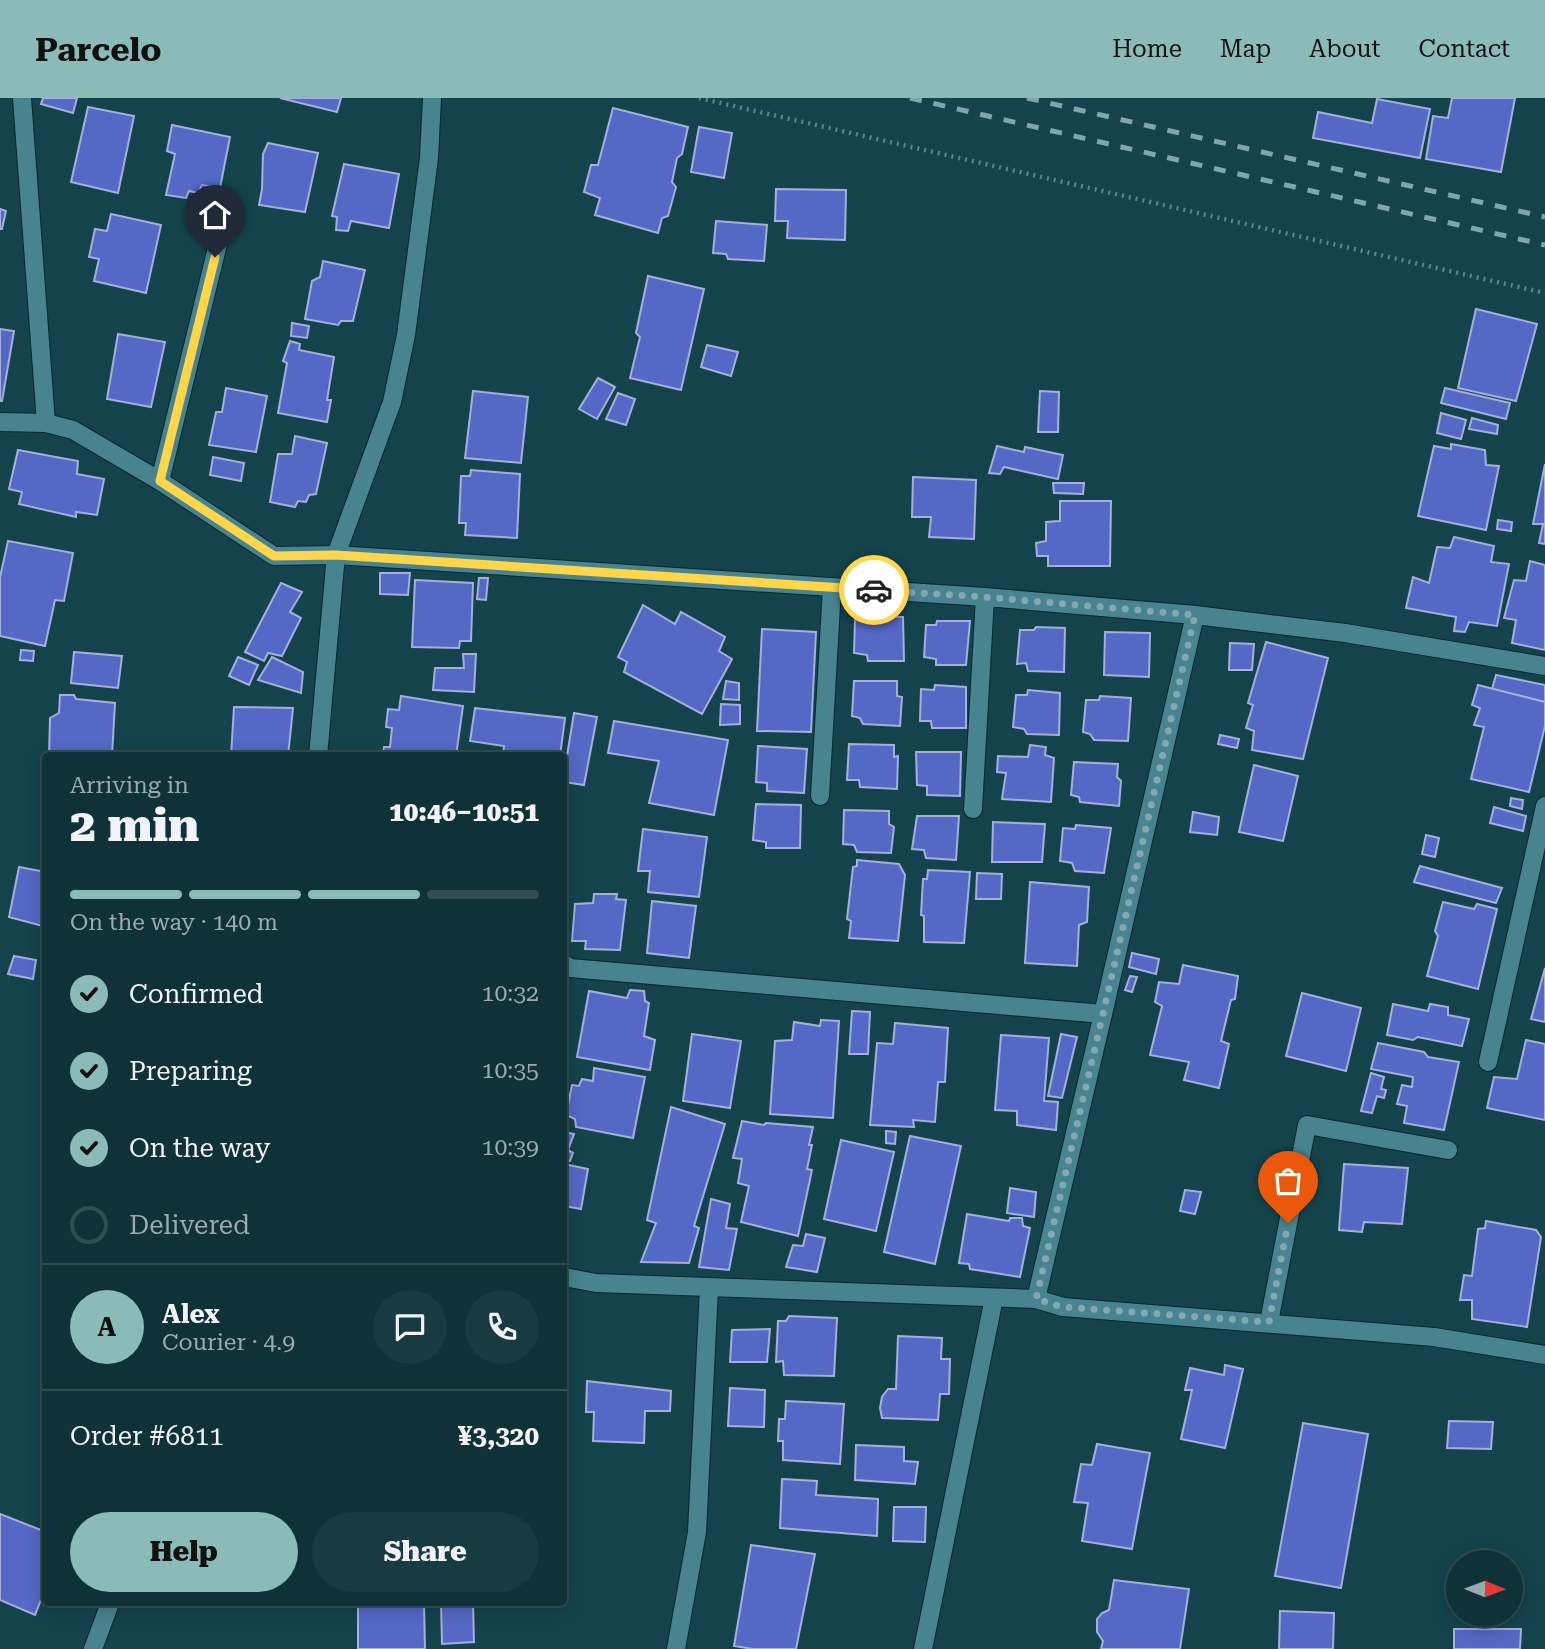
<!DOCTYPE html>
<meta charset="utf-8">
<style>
:root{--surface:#0f3239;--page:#183a41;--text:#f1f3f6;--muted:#9baaae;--line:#2f4d53;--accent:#8bbbb9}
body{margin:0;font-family:"Roboto Serif",serif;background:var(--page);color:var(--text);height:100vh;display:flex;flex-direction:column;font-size:26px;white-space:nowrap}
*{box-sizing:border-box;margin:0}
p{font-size:23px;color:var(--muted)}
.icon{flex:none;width:38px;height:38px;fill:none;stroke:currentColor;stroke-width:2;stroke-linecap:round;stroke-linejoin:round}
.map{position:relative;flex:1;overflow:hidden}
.drawer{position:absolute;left:42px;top:654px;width:525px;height:854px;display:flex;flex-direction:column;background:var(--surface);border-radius:7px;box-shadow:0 4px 18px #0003,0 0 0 2px var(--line)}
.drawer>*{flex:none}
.needle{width:46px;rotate:91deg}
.buttons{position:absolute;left:1446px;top:1452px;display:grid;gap:14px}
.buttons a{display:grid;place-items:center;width:77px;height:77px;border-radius:50%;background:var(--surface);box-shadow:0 4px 18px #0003,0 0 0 2px var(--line);font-size:35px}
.pin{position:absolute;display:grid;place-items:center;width:60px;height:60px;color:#fff;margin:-72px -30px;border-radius:50% 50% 50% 0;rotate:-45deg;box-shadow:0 0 7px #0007}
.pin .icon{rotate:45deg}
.courier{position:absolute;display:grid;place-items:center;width:70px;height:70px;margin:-35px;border:5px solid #ffd54a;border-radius:50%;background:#fff;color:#222;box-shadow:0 2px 9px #0007}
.headline em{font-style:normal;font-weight:800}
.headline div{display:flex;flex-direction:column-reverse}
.headline{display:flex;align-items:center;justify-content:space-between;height:119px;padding:0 28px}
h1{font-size:46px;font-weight:800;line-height:52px}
.bar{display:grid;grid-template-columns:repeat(4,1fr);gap:10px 7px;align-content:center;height:84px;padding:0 28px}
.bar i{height:9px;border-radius:5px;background:var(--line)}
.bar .selected{background:var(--accent)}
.bar p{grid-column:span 4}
.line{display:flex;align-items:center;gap:18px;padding:0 28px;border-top:2px solid var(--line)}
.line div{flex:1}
.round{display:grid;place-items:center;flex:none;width:74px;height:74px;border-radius:37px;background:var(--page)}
ol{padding:0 28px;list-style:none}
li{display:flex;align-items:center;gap:21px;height:77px}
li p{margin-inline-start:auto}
li .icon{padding:7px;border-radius:50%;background:var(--accent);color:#111;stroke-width:4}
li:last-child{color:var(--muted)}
li i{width:38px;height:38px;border:4px solid var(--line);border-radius:50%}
.primary-button{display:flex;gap:14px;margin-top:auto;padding:14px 28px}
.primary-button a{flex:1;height:80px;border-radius:42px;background:var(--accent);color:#111;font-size:28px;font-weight:800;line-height:80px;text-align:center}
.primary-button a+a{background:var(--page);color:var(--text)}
header{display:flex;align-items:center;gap:42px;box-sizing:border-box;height:98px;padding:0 35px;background:var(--accent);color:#111}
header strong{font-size:33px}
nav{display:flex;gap:38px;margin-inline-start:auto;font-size:24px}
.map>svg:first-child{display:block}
.building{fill:#5468c5;stroke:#a3b0dc;stroke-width:2}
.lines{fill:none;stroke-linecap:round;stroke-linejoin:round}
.lane-casing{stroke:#06282e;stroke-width:20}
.street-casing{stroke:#06282e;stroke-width:20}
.path{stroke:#5c848c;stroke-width:4.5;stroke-dasharray:2 5;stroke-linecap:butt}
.lane{stroke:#488490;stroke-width:18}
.street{stroke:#488490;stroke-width:18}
.rail{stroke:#81a5ac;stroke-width:5;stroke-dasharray:12 12;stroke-linecap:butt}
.done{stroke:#84a8af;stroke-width:7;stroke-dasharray:0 12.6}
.route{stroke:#ffd54a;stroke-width:9}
</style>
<header>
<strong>Parcelo</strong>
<nav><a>Home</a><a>Map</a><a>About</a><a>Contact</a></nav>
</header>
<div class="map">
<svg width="1545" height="1551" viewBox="0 0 1545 1551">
<rect width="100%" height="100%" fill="#14434c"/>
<g class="building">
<polygon points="43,0 77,0 73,15 41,6"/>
<polygon points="280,0 341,0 337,14"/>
<polygon points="1452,0 1515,0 1501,74 1426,61 1433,18 1448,20"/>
<polygon points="1377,1 1430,11 1420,60 1313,40 1318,14 1372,25"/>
<polygon points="88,9 134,18 118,95 71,84"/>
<polygon points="613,10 688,29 682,56 677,60 672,84 676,89 668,118 662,120 658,135 595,117 600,100 584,94 591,67 598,67"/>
<polygon points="172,27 230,39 220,90 202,87 198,95 189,93 186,100 166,97 175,56 167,53"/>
<polygon points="699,29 732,35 724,80 691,74"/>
<polygon points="268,45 318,55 305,114 259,107 262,91 263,56"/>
<polygon points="344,66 399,76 389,130 351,123 348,133 336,132 337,119 332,118"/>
<polygon points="776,91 846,92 845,142 787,140 788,123 775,123"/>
<polygon points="0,111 6,113 2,131 0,131"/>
<polygon points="111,116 161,127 146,195 94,183 99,161 89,159 95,131 107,133"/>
<polygon points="716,123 767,127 764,163 728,161 726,156 713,155"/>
<polygon points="323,163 365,172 353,223 341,223 338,227 305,221 312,183 320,179"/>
<polygon points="648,178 704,191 681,292 630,280 640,239 636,235"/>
<polygon points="1476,211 1537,226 1516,303 1458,290"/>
<polygon points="292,225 309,228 307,240 291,238"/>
<polygon points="0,231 14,233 2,303 0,303"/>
<polygon points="118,236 165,244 151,309 107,301"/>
<polygon points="290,243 300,246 299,252 334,259 327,302 331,302 327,324 278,315 287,265 283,263"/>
<polygon points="707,247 738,254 731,278 701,269"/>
<polygon points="598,280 615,289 597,321 579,311"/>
<polygon points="226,290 267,298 256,354 209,347 216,314 222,314"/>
<polygon points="1445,290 1510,305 1506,321 1441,305"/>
<polygon points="473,293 528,299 521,365 465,360"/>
<polygon points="1040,293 1059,294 1058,334 1038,334"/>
<polygon points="618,295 635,301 626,327 606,321"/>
<polygon points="1441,315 1466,322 1461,341 1437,335"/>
<polygon points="1472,320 1498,327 1497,336 1469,331"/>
<polygon points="295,338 327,345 316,396 309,397 306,404 298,403 295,409 270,404 278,356 292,356"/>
<polygon points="1451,346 1485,352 1486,367 1499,368 1486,432 1418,418 1434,348 1451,351"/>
<polygon points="997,348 1024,354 1025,349 1063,357 1058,381 1004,369 1000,376 989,375"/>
<polygon points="18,352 78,363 77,376 104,381 97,417 76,414 76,419 19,406 22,394 9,391"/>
<polygon points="213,359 244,365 241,383 210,377"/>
<polygon points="1545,366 1545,446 1539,445 1543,426 1533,426"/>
<polygon points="471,372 520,376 517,440 465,437 466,425 459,425 461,378 470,378"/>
<polygon points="913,379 976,382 974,441 929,439 931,419 912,419"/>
<polygon points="1053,385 1084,385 1083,396 1054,395"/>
<polygon points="1060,403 1111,403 1110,468 1048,468 1048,458 1037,458 1036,445 1046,443 1046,424 1060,423"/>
<polygon points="1498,422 1512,424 1511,433 1497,431"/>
<polygon points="1454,439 1494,448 1491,464 1509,466 1497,528 1469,524 1465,534 1454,533 1456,519 1406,510 1413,479 1429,485 1437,449 1450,450"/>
<polygon points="8,443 73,455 64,503 55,502 45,548 0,538 0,479"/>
<polygon points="1530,463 1545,467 1545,552 1512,545 1516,522 1504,520 1514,482 1526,483"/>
<polygon points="380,475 410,475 408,497 380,496"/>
<polygon points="479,480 488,480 486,502 477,501"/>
<polygon points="415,482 473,485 471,543 460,543 459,550 412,549"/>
<polygon points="281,485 302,494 290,514 301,520 282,558 268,555 264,563 245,554"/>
<polygon points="643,507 675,526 681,514 725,539 719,553 732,561 702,616 624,574 627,564 618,559"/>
<polygon points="868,518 903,519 904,563 868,563 867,557 854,555 855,522 870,523"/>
<polygon points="937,523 970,523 966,567 936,567 936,561 924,559 926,527 936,527"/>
<polygon points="1036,529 1065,530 1064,574 1028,573 1026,565 1017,566 1020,532 1034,532"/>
<polygon points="762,531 816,534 811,634 757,633"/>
<polygon points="1105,534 1150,535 1149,579 1104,577"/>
<polygon points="1266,544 1328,560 1303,661 1252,652 1254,633 1246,630 1253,607 1248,605"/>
<polygon points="1230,545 1254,546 1252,572 1229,572"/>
<polygon points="21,552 34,553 33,563 20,562"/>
<polygon points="74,554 122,558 118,590 71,585"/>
<polygon points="463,556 476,556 474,594 433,592 435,570 464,570"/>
<polygon points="238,559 258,567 249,587 229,578"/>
<polygon points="272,559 303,574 301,595 258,582"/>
<polygon points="1496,577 1545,587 1545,604 1492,591"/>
<polygon points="726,583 739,585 739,602 723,601"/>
<polygon points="854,583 897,583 897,598 902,599 900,628 863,626 860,620 852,618"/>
<polygon points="935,587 966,589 966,630 932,630 931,623 920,623 921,591 934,592"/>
<polygon points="1478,587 1545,604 1545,628 1529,694 1471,681 1484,629 1474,627 1480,610 1472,607"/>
<polygon points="1028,592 1060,595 1059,637 1027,636 1024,631 1013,629 1016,597 1027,597"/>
<polygon points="60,597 74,597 76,601 115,605 112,658 49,658 50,620 59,615"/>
<polygon points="401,598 463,608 456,658 383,658 384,649 390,649 392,630 386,629 388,611 399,612"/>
<polygon points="1100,598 1131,600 1128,643 1094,642 1090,636 1083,634 1086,602 1099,602"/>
<polygon points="721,606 740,607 740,626 720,627"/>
<polygon points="234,609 293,610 288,658 231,658"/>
<polygon points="475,610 565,620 560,658 503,658 504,648 470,643"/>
<polygon points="574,615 597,619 584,687 564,684 564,676"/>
<polygon points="614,623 728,642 714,717 649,705 659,663 608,655"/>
<polygon points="1220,637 1239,641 1237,650 1218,646"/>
<polygon points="849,646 894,647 894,659 898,658 897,691 860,689 859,682 847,682"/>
<polygon points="1030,647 1046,649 1045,657 1054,660 1051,704 1002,701 1006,675 997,674 998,658 1028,659"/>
<polygon points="758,648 807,651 804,695 767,693 767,685 756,684"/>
<polygon points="916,654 961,654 960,698 927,697 927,688 917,687"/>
<polygon points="1074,664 1118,666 1117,679 1121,683 1119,708 1080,704 1079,699 1071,697"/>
<polygon points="1254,667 1298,678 1283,743 1239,734"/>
<polygon points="1511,700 1523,702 1522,711 1510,708"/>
<polygon points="756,706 801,707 800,750 766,750 766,744 753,742"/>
<polygon points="1494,709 1526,718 1523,733 1490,725"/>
<polygon points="844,712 889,713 889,726 894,729 891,755 857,754 854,747 843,746"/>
<polygon points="1193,714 1219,719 1217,737 1190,734"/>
<polygon points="917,718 959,718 956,762 926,760 924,752 912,751"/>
<polygon points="993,724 1045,726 1042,764 992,764"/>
<polygon points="1076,727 1111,730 1104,775 1075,773 1072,765 1060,763 1063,730 1075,731"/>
<polygon points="643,731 707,739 699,799 648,794 650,773 638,773"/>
<polygon points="1426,737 1439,740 1435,759 1422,756"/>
<polygon points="857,762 899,766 905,777 898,843 849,840 851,823 847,821 853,769 857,768"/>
<polygon points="1420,768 1502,790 1496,805 1414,784"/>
<polygon points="19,769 46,774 46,829 9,819"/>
<polygon points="928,772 970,774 964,845 924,844 924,818 921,817 923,781 927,781"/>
<polygon points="977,775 1002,776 1001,801 976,801"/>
<polygon points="1030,784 1089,789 1087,824 1079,827 1077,868 1025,865"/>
<polygon points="594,796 617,796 616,801 626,802 620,852 585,851 586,843 572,843 575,806 593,805"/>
<polygon points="652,803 696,808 689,860 647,855"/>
<polygon points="1443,804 1474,811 1477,806 1497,811 1478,891 1427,878 1438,838 1435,833"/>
<polygon points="1132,855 1159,861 1156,876 1129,869"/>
<polygon points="14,858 36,862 33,881 8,876"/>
<polygon points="1183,867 1238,878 1235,901 1231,902 1221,943 1229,946 1219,990 1184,982 1189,964 1150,957 1162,908 1155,904 1159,884 1179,886"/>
<polygon points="1545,870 1545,924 1531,921"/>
<polygon points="1130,878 1137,879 1132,894 1125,892"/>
<polygon points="630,892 644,893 645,903 649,905 644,938 655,942 650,972 577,959 589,893 627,900"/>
<polygon points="1302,895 1361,910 1346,973 1286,958"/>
<polygon points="1393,906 1428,913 1430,906 1448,909 1448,917 1469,921 1462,948 1418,939 1413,942 1387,937"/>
<polygon points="852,913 870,914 868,956 849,956"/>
<polygon points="821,922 839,923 833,1020 770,1016 775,943 792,942 794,924 820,928"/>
<polygon points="895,925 948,930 945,984 938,984 935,1024 913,1022 914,1029 870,1027 877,945 893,946"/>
<polygon points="692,936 741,943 730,1010 683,1003"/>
<polygon points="1061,936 1077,939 1062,1000 1048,998"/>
<polygon points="1001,937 1049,940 1044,1003 1058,1004 1056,1032 1017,1027 1017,1013 995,1012"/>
<polygon points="1526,942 1545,946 1545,1022 1487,1010 1494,979 1517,981"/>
<polygon points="1378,945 1424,954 1428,959 1459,964 1444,1032 1404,1025 1407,1008 1397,1006 1402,987 1412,989 1413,979 1371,971"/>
<polygon points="594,970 645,979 633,1040 576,1029 575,1021 566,1017 572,987 579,988 582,981 593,983"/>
<polygon points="1371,975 1384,979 1381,991 1386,992 1384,1000 1377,998 1372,1015 1361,1013"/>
<polygon points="671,1009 725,1026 694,1128 699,1130 689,1165 641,1164 656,1125 647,1122"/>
<polygon points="742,1023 764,1027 766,1025 813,1029 809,1047 812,1047 807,1071 812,1072 798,1138 741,1124 749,1088 738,1085 742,1061 733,1060"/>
<polygon points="886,1033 896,1034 895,1046 886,1045"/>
<polygon points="564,1034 574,1036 568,1052 573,1055 570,1063 564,1062"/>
<polygon points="910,1038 961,1048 935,1166 884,1154"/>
<polygon points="841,1042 894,1054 876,1133 824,1121"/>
<polygon points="564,1066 588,1071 581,1111 564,1108"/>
<polygon points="1344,1066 1408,1070 1402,1126 1364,1124 1362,1134 1339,1132"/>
<polygon points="1010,1090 1036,1094 1034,1119 1007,1115"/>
<polygon points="1185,1092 1201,1094 1195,1116 1180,1113"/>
<polygon points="711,1101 730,1106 726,1130 737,1131 729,1172 699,1169"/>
<polygon points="967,1116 1009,1123 1010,1120 1022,1120 1023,1128 1030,1130 1020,1179 970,1171 969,1166 959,1165"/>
<polygon points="1486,1123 1536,1132 1541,1139 1527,1229 1472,1221 1472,1202 1460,1202 1464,1177 1472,1178 1478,1131 1485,1130"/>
<polygon points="806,1136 825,1140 817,1174 786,1169 793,1147 803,1148"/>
<polygon points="789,1218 837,1220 834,1278 784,1277 783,1263 776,1264 778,1223 786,1223"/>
<polygon points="770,1231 767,1264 730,1264 732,1232"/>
<polygon points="898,1238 942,1240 941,1261 950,1261 949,1296 940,1296 938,1322 882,1320 880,1310 882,1299 888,1291 896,1291"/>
<polygon points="1225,1267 1243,1271 1225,1350 1181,1341 1192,1292 1185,1292 1190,1270 1224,1277"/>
<polygon points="587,1283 671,1293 670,1313 645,1313 644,1345 593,1343 594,1314 586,1314"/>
<polygon points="730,1290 765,1292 764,1329 728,1328"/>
<polygon points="786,1303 844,1306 840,1366 783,1362 783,1343 778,1343 779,1321 785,1321"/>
<polygon points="1449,1323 1493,1324 1491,1351 1447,1350"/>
<polygon points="1303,1325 1368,1336 1341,1490 1275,1478"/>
<polygon points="1097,1346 1150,1355 1132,1451 1082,1443 1088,1405 1074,1404 1081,1366 1092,1367"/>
<polygon points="856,1347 904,1349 904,1363 918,1364 915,1386 855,1382"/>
<polygon points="782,1381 817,1383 816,1397 878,1401 877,1438 780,1430"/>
<polygon points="894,1409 926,1409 925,1444 893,1443"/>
<polygon points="0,1416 46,1434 46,1489 35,1517 0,1502"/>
<polygon points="751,1447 815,1456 796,1551 753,1551 734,1548"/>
<polygon points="1114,1482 1189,1491 1180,1551 1101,1551 1103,1543 1097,1534 1097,1521 1102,1515 1109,1512"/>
<polygon points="358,1505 424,1505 425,1551 358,1551"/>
<polygon points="441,1505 473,1505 474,1544 442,1546"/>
<polygon points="1280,1513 1334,1515 1333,1551 1279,1551"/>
<polygon points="1454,1531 1521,1531 1520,1551 1454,1551"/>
</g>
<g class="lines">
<g class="lane-casing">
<g id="lane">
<polyline points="336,457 985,499 1195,517 1345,535 1545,568"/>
<polyline points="820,698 832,490"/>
<polyline points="973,711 985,499"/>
<polyline points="564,866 570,870 1103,916"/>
<polyline points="1488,964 1545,708"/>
<polyline points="1036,1201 1103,916 1195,517"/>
<polyline points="1269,1224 1307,1027 1448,1052"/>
</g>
</g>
<g class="street-casing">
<g id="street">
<polyline points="22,0 46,325"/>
<polyline points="0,324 46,325 73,332 160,383 274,458 336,457"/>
<polyline points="160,383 227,109"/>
<polyline points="318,658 336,457 392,304 406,237 429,60 432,0"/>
<polyline points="564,1179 596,1185 1036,1201 1063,1209 1434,1239 1545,1257"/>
<polyline points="93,1551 110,1505"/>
<polyline points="676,1551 697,1434 709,1190"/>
<polyline points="923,1551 994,1200"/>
</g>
</g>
<polyline class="path" points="699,0 1545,195"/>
<use href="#lane" class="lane"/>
<use href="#street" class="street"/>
<g class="rail">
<polyline points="910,0 1545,147"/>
<polyline points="1027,0 1545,119"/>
</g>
</g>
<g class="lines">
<polyline class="done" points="874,492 985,499 1195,517 1103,916 1036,1201 1063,1209 1269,1224 1288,1125"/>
<polyline class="route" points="215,159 160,383 274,458 336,457 874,492"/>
</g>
</svg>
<div class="buttons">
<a><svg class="needle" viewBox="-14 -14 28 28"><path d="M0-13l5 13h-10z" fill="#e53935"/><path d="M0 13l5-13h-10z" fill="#9baaae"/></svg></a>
</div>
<div class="pin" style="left:1288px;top:1125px;background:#ea580c"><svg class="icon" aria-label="bag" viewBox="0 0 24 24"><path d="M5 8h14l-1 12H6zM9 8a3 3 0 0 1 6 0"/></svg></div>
<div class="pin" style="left:215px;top:159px;background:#1f2937"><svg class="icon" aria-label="home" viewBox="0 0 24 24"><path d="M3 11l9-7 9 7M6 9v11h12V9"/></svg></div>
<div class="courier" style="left:874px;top:492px"><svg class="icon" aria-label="car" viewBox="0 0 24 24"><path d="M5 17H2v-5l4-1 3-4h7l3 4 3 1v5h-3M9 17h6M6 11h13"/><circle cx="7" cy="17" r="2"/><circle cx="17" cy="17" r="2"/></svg></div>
<section class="drawer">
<div class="headline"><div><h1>2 min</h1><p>Arriving in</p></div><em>10:46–10:51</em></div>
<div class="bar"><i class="selected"></i><i class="selected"></i><i class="selected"></i><i></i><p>On the way · 140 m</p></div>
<ol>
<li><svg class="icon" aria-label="check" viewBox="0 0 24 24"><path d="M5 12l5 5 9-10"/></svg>Confirmed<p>10:32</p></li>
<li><svg class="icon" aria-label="check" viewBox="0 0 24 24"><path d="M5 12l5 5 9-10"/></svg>Preparing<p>10:35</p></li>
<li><svg class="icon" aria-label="check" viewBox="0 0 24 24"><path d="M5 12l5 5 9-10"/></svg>On the way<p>10:39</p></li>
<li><i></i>Delivered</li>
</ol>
<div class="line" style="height:126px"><b class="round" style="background:var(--accent);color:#111">A</b><div><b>Alex</b><p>Courier · 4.9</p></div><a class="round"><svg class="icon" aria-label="chat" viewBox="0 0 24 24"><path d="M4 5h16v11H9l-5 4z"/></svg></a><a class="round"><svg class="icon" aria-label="phone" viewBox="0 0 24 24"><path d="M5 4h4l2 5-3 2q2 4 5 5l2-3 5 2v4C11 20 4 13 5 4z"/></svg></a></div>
<div class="line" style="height:91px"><div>Order #6811</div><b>¥3,320</b></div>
<div class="primary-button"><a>Help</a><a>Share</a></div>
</section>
</div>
